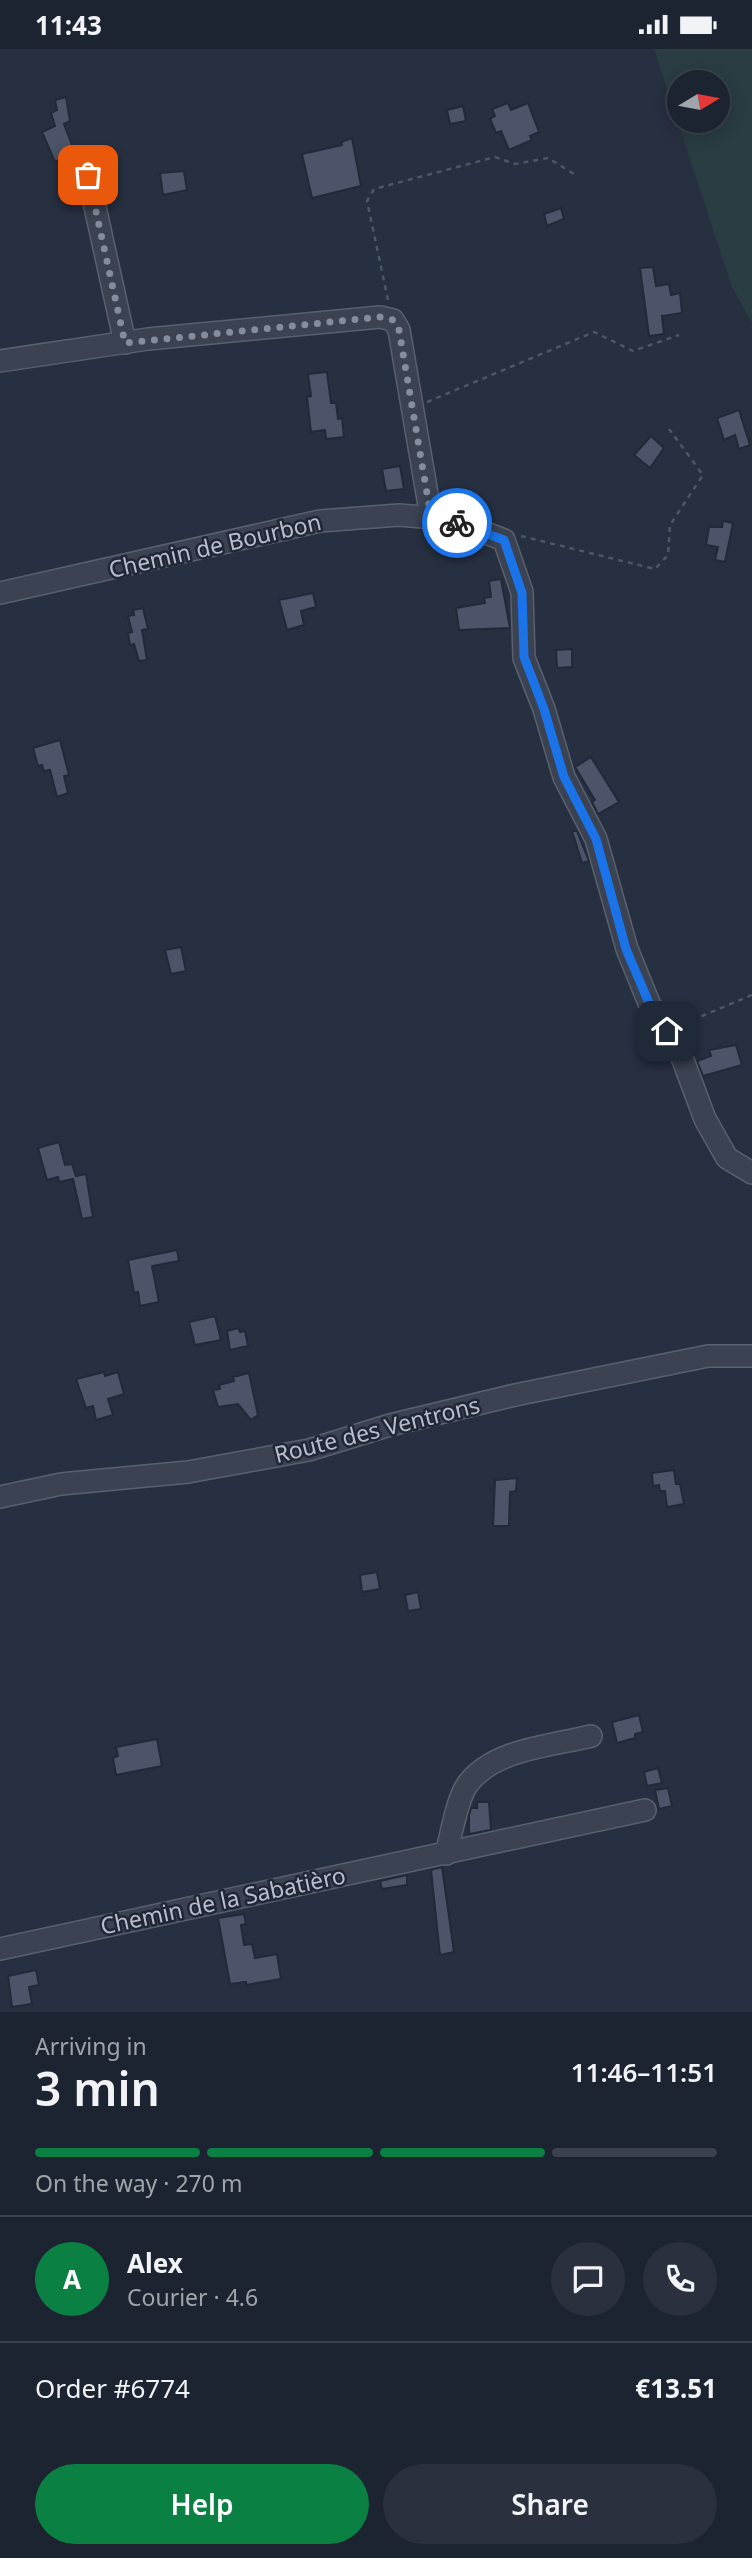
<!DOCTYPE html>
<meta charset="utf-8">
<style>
:root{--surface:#1d2431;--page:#2a303d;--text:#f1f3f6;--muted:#a0a4ab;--line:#3b414d;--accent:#0b8043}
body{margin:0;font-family:"Noto Sans",sans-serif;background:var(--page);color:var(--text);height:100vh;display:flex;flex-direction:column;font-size:26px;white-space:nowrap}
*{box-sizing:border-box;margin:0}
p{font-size:23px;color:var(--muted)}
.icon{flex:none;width:38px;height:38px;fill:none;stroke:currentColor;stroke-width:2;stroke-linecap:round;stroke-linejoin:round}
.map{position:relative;height:1963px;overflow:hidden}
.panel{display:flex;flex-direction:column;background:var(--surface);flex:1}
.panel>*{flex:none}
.needle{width:46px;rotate:80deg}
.tools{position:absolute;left:667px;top:21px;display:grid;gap:14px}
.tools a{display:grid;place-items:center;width:63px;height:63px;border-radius:50%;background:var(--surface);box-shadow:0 4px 18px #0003,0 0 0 2px var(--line);font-size:35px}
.pin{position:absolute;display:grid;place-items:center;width:60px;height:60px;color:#fff;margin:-30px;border-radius:14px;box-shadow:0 4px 10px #0006}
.courier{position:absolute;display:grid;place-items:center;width:70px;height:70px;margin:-35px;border:5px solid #1a73e8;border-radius:50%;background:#fff;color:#222;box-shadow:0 2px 9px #0007}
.summary em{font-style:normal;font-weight:600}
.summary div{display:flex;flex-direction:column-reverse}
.summary{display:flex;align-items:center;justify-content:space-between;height:119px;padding:0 35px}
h1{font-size:46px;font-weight:600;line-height:52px}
.bar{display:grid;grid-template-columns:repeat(4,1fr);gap:10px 7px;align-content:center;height:84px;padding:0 35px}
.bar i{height:9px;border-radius:5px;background:var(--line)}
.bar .on{background:var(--accent)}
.bar p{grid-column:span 4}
.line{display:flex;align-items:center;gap:18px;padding:0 35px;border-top:2px solid var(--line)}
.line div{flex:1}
.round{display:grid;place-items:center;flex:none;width:74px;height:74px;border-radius:37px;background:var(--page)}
.action{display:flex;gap:14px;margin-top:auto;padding:14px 35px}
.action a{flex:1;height:80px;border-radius:42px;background:var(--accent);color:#fff;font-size:28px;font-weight:600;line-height:80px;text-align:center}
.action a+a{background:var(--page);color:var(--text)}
.status{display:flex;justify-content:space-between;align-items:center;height:49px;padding:0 35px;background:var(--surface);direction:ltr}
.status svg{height:19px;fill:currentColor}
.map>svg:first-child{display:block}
.green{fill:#293d42;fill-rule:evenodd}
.building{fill:#4b5468;stroke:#222938;stroke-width:2}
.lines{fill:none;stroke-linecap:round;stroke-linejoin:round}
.minor-casing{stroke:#59606e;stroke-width:24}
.path{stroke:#485a5f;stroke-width:2.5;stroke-dasharray:5 5;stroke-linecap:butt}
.minor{stroke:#3b4251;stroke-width:21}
.done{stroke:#858c9b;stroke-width:7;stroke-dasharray:0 12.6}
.route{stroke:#1a73e8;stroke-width:9}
.labels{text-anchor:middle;stroke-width:5;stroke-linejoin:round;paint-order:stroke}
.street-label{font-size:23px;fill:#b8becb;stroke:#202737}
</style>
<div class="status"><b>11:43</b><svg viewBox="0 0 49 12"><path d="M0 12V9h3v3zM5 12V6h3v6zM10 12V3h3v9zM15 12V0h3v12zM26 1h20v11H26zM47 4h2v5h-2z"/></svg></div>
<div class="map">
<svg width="752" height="1963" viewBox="0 0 752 1963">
<rect width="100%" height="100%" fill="#273041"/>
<path class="green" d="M 654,0 L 752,0 L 752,274 L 732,238 ZM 679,33 L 718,33 L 718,72 L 679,72 Z"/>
<g class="building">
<polygon points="66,48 70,72 64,75 75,104 55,113 42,83 55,77 51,64 57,61 55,51"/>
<polygon points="508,54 511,61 528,54 539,83 530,87 532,91 509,101 501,82 496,84 490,70 495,67 492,60"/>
<polygon points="463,57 466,72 450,75 447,61"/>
<polygon points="352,89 361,137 312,149 302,105 342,96 341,93"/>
<polygon points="184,122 187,141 163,146 160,124"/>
<polygon points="561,159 564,170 547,177 544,165"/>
<polygon points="653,218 656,237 669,235 671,246 680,244 682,264 662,267 664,285 649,287 640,219"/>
<polygon points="327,323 331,354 336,354 338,370 342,369 344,388 326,390 325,381 311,383 307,348 311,347 308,325"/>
<polygon points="739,361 750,396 739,400 735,386 724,391 717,369"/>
<polygon points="651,387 664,399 650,419 634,406"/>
<polygon points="400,417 404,440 386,442 382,420"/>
<polygon points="723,472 733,474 725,513 715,511 718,498 706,496 709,478 722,478"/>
<polygon points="501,530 510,579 459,581 456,559 485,554 484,549 491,548 489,532"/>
<polygon points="313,544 316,558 301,562 304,576 287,581 279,551"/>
<polygon points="143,559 148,580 142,581 147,611 139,612 134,595 130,596 128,584 132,583 128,567 134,566 133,561"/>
<polygon points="572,600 572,618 557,619 556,601"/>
<polygon points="60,691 69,726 64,727 68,744 57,748 50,721 44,722 42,716 38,717 33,699"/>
<polygon points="591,708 619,753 598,765 592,753 595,751 575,718"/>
<polygon points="572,782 577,782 589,812 582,814"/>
<polygon points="181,898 186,922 171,925 165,901"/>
<polygon points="736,996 742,1016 703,1027 697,1012 711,1007 709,1001"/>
<polygon points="59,1093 65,1116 72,1115 76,1127 86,1125 93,1168 82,1170 73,1130 59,1133 58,1128 47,1131 38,1099"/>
<polygon points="177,1201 179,1212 152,1217 159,1253 140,1257 138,1243 134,1244 128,1211"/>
<polygon points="215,1267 221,1291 195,1296 189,1273"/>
<polygon points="238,1279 240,1283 245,1282 248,1297 230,1301 227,1282"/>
<polygon points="104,1323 105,1327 118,1323 124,1345 108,1350 113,1366 96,1371 93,1357 86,1359 76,1330"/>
<polygon points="249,1324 258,1366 251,1371 238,1355 218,1358 213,1341 220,1340 219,1336 234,1332 233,1328"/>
<polygon points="674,1421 676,1435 680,1435 684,1455 667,1458 665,1442 660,1442 659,1436 653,1437 652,1424"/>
<polygon points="517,1429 516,1442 510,1443 509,1477 493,1477 495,1431"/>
<polygon points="377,1523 380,1540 362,1543 360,1526"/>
<polygon points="418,1543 421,1560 408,1562 405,1546"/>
<polygon points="639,1666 643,1683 635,1685 635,1689 617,1694 612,1673"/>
<polygon points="157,1690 162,1717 116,1726 113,1709 118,1707 116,1698"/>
<polygon points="658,1719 662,1734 647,1737 644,1723"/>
<polygon points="668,1739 672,1757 659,1760 655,1741"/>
<polygon points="477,1753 489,1753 491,1781 469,1785 469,1766 471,1759 477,1759"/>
<polygon points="442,1818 454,1903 440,1906 431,1821"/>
<polygon points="407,1826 407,1836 382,1840 380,1832"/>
<polygon points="244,1865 246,1875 241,1876 244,1896 252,1895 255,1909 277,1905 281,1930 246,1936 246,1933 230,1935 218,1869"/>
<polygon points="36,1921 39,1936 29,1938 32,1955 12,1958 8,1927"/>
</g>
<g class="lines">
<g class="minor-casing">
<g id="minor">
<polyline points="88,126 125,294"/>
<polyline points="0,312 148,290 380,268 393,271 399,281 430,462 504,491 522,543 524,609 544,660 564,728 596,790 627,900 649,954 680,1003 705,1070 727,1109 752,1124"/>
<polyline points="0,544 320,472 399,466 423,468 430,462"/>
<polyline points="0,1448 61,1435 188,1423 309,1401 390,1376 515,1346 708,1307 752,1307"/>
<path d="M 446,1805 C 451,1787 457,1750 467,1736 C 493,1700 551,1697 591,1687"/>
<polyline points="0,1900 645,1761"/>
</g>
</g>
<g class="path">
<polyline points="388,251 367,152 374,140 495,108 515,115 548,109 574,125"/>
<polyline points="427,353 594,283 633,302 679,286"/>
<polyline points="521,487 655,520 668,506 670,476 703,426 669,380"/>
<polyline points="683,975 752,946"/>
</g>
<use href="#minor" class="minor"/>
</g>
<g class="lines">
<polyline class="done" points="88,126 125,294 380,268 393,271 399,281 430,462 457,474"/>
<polyline class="route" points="457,474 504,491 522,544 524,608 544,660 564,728 596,790 626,900 649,954 667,982"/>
</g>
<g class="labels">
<g class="street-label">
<text transform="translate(215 497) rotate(-13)" y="8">Chemin de Bourbon</text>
<text transform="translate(377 1381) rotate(-14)" y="8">Route des Ventrons</text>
<text transform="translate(223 1852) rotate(-12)" y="8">Chemin de la Sabatièro</text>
</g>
</g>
</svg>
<div class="tools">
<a><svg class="needle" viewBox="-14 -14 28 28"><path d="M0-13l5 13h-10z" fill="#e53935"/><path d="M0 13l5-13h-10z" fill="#a0a4ab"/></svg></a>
</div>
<div class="pin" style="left:88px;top:126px;background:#ea580c"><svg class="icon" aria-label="bag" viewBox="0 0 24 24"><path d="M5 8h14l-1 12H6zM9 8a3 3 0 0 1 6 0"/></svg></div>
<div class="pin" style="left:667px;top:982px;background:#1f2937"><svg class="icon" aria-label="home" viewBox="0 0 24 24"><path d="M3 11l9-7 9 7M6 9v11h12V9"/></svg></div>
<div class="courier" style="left:457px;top:474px"><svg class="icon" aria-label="bike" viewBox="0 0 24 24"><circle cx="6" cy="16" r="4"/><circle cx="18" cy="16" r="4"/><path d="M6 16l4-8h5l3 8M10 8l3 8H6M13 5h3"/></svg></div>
</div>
<section class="panel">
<div class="summary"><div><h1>3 min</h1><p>Arriving in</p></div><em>11:46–11:51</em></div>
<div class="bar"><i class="on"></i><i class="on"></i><i class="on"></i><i></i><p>On the way · 270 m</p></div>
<div class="line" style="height:126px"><b class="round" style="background:var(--accent);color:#fff">A</b><div><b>Alex</b><p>Courier · 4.6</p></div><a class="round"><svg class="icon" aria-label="chat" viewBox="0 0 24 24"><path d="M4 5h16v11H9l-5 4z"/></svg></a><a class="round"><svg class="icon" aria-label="phone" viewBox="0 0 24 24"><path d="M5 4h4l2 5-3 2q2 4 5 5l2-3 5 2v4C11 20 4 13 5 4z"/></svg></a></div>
<div class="line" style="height:91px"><div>Order #6774</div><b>€13.51</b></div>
<div class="action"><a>Help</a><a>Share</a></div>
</section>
